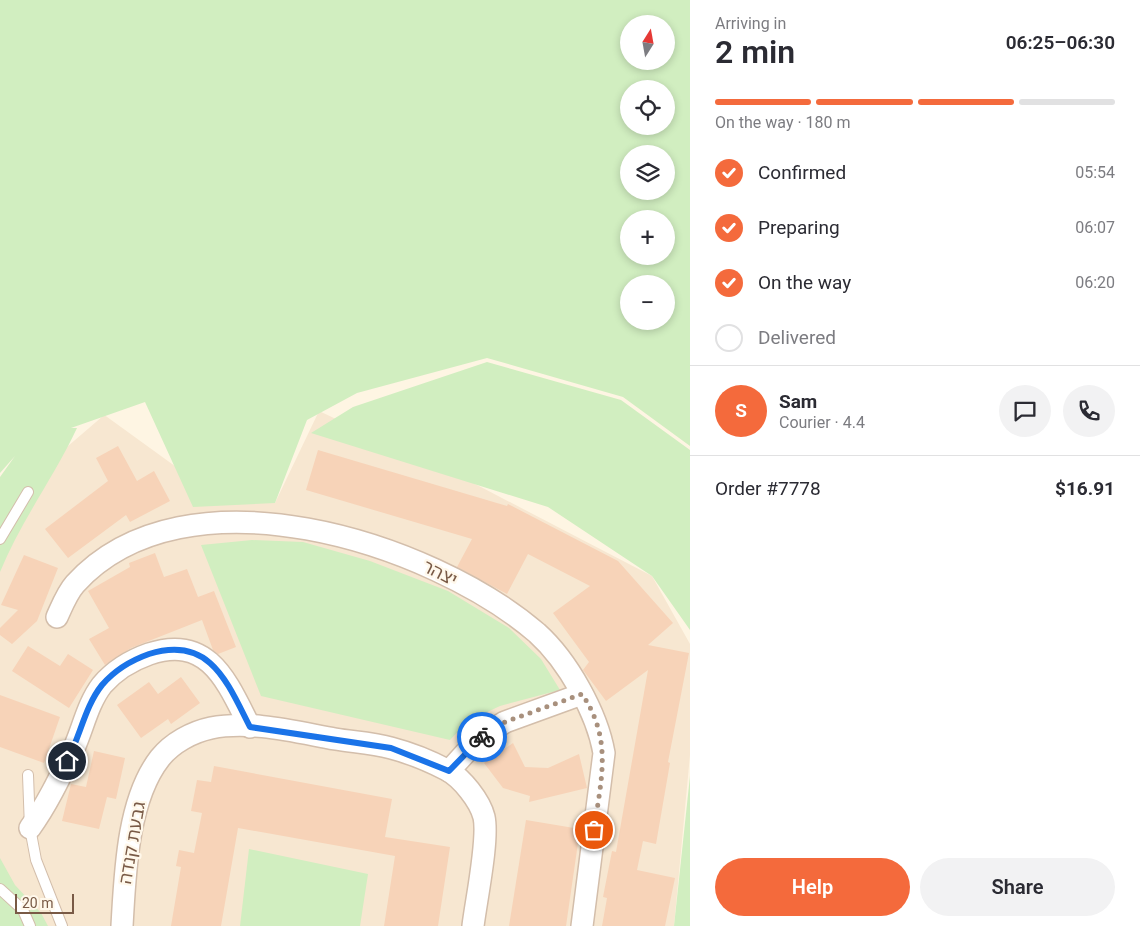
<!DOCTYPE html>
<meta charset="utf-8">
<style>
:root{--surface:#fff;--page:#f2f2f3;--text:#2b2b33;--muted:#7c7c81;--line:#e1e1e2;--accent:#f46a3c}
body{margin:0;font-family:Roboto,"Noto Sans Hebrew",sans-serif;background:var(--page);color:var(--text);height:100vh;display:flex;flex-direction:column;font-size:19px;white-space:nowrap}
*{box-sizing:border-box;margin:0}
p{font-size:16px;color:var(--muted)}
.icon{flex:none;width:28px;height:28px;fill:none;stroke:currentColor;stroke-width:2;stroke-linecap:round;stroke-linejoin:round}
.map{position:relative;flex:1;overflow:hidden}
.side{display:flex;flex-direction:column;background:var(--surface);width:450px}
.side>*{flex:none}
.needle{width:32px;rotate:11deg}
.tools{position:absolute;left:620px;top:15px;display:grid;gap:10px}
.tools a{display:grid;place-items:center;width:55px;height:55px;border-radius:50%;background:var(--surface);box-shadow:0 2px 8px #0003;font-size:25px}
.scale{position:absolute;left:15px;bottom:12px;width:59px;box-sizing:border-box;padding-left:5px;border:2px solid #795a46;border-top:0;font-size:14px;line-height:18px;white-space:nowrap;color:#795a46;-webkit-text-stroke:4px #fff8eb;paint-order:stroke}
.pin{position:absolute;display:grid;place-items:center;width:42px;height:42px;color:#fff;margin:-21px;border:2px solid #fff;border-radius:50%;box-shadow:0 1px 5px #0007}
.courier{position:absolute;display:grid;place-items:center;width:50px;height:50px;margin:-25px;border:4px solid #1a73e8;border-radius:50%;background:#fff;color:#222;box-shadow:0 1px 6px #0007}
.headline em{font-style:normal;font-weight:600}
.headline div{display:flex;flex-direction:column-reverse}
.headline{display:flex;align-items:center;justify-content:space-between;height:85px;padding:0 25px}
h1{font-size:32px;font-weight:600;line-height:38px}
.bar{display:grid;grid-template-columns:repeat(4,1fr);gap:8px 5px;align-content:center;height:60px;padding:0 25px}
.bar i{height:6px;border-radius:4px;background:var(--line)}
.bar .current{background:var(--accent)}
.bar p{grid-column:span 4}
.line{display:flex;align-items:center;gap:12px;padding:0 25px;border-top:1px solid var(--line)}
.line div{flex:1}
.round{display:grid;place-items:center;flex:none;width:52px;height:52px;border-radius:26px;background:var(--page)}
ol{padding:0 25px;list-style:none}
li{display:flex;align-items:center;gap:15px;height:55px}
li p{margin-inline-start:auto}
li .icon{padding:5px;border-radius:50%;background:var(--accent);color:#fff;stroke-width:4}
li:last-child{color:var(--muted)}
li i{width:28px;height:28px;border:2px solid var(--line);border-radius:50%}
.action{display:flex;gap:10px;margin-top:auto;padding:10px 25px}
.action a{flex:1;height:58px;border-radius:30px;background:var(--accent);color:#fff;font-size:20px;font-weight:600;line-height:58px;text-align:center}
.action a+a{background:var(--page);color:var(--text)}
main{display:flex;flex:1;min-height:0}
.map>svg:first-child{display:block}
.residential{fill:#f7e7d1}
.green{fill:#d1eec0;fill-rule:evenodd}
.building{fill:#f7d3b8}
.lines{fill:none;stroke-linecap:round;stroke-linejoin:round}
.lane-casing{stroke:#d3beab;stroke-width:12}
.street-casing{stroke:#d3beab;stroke-width:24}
.lane{stroke:#fff;stroke-width:10}
.street{stroke:#fff;stroke-width:21}
.done{stroke:#a8907d;stroke-width:5;stroke-dasharray:0 9}
.route{stroke:#1a73e8;stroke-width:6}
.labels{text-anchor:middle;stroke-width:4.5;stroke-linejoin:round;paint-order:stroke}
.street-label{font-size:18px;fill:#795a46;stroke:#fff8eb}
</style>
<main>
<div class="map">
<svg width="690" height="926" viewBox="0 0 690 926">
<rect width="100%" height="100%" fill="#fef5e3"/>
<polygon class="residential" points="319,411 479,486 652,576 690,644 690,755 674,926 27,926 0,888 0,514 11,495 103,416 103,414 190,477 275,503"/>
<g class="green">
<path d="M 0,0 L 690,0 L 690,446 L 623,397 L 487,358 L 357,393 L 307,420 L 275,503 L 193,507 L 145,402 L 71,428 L 77,428 C 54,477 21,521 0,572 L 0,477 L 15,456 L 0,473 ZM 629,24 L 666,24 L 666,61 L 629,61 ZM 629,89 L 666,89 L 666,126 L 629,126 ZM 629,154 L 666,154 L 666,191 L 629,191 ZM 629,219 L 666,219 L 666,256 L 629,256 ZM 629,284 L 666,284 L 666,321 L 629,321 Z"/>
<polygon points="487,362 621,400 690,450 690,630 652,576 548,507 311,433 353,407"/>
<polygon points="252,540 303,542 370,561 448,591 509,628 541,659 560,690 500,706 468,721 450,740 261,696 201,545"/>
<polygon points="690,776 690,926 674,926"/>
<polygon points="249,849 368,874 360,926 240,926"/>
<polygon points="0,858 15,885 41,913 48,926 0,926"/>
</g>
<g class="building">
<polygon points="118,446 137,481 154,471 170,501 130,522 126,515 68,558 45,529 108,481 96,458"/>
<polygon points="318,450 507,506 508,504 618,561 673,623 648,645 689,653 668,762 670,763 656,844 643,841 637,870 675,878 665,926 602,926 607,898 603,897 612,851 616,852 648,670 606,701 583,670 589,662 553,613 590,586 528,554 507,594 457,567 472,539 306,490"/>
<polygon points="155,553 164,577 187,569 198,597 214,591 236,647 218,654 213,650 202,620 131,648 105,665 89,639 109,628 88,591 130,567 129,563"/>
<polygon points="24,555 58,568 37,621 12,644 0,635 0,628 18,610 1,605"/>
<polygon points="28,646 60,666 68,654 93,670 69,708 12,671"/>
<polygon points="181,677 200,703 171,724 168,719 141,738 117,705 149,682 158,694"/>
<polygon points="0,695 60,717 44,763 0,747"/>
<polygon points="513,743 525,767 548,768 579,754 587,788 529,802 530,796 503,788 484,763"/>
<polygon points="94,751 125,758 116,799 107,797 99,829 62,821 71,784 86,787"/>
<polygon points="214,766 392,799 385,837 450,847 438,926 384,926 395,856 238,828 221,926 171,926 181,867 176,866 179,850 194,853 202,813 191,811 197,780 211,782"/>
<polygon points="526,820 580,829 566,926 509,926"/>
</g>
<g class="lines">
<g class="lane-casing">
<g id="lane">
<polyline points="0,539 28,492"/>
<polyline points="28,775 30,828 36,860 62,926"/>
<polyline points="0,889 23,910 30,926"/>
</g>
</g>
<g class="street-casing">
<g id="street">
<path d="M 57,617 C 62,606 67,593 75,584 C 185,463 431,542 537,633 C 568,661 597,713 604,753 L 582,926"/>
<polyline points="449,771 478,739 505,722 582,694"/>
<path d="M 30,828 C 48,803 61,775 74,748 C 83,728 88,703 102,685 C 114,671 132,660 149,654 C 209,634 227,682 250,727"/>
<path d="M 122,926 C 125,875 127,800 160,758 C 172,743 192,732 211,728 C 251,720 296,732 335,739 C 353,742 373,743 391,748 C 410,753 430,761 447,770 C 462,778 480,801 484,817 C 489,839 476,901 473,926"/>
</g>
</g>
<use href="#lane" class="lane"/>
<use href="#street" class="street"/>
</g>
<g class="lines">
<path class="done" d="M 482,737 L 505,722 L 582,694 C 613,740 601,779 594,830"/>
<path class="route" d="M 67,761 C 80,737 85,706 102,685 C 114,671 132,660 149,654 C 210,635 227,682 250,727 L 391,748 L 449,771 L 482,737"/>
</g>
<g class="labels">
<g class="street-label">
<text transform="translate(440 573) rotate(27)" y="6">יצהר</text>
<text transform="translate(132 843) rotate(-80)" y="6">גבעת קנדה</text>
</g>
</g>
</svg>
<div class="tools">
<a><svg class="needle" viewBox="-14 -14 28 28"><path d="M0-13l5 13h-10z" fill="#e53935"/><path d="M0 13l5-13h-10z" fill="#7c7c81"/></svg></a>
<a><svg class="icon" aria-label="locate" viewBox="0 0 24 24"><circle cx="12" cy="12" r="6"/><path d="M12 2v4M12 18v4M2 12h4M18 12h4"/></svg></a>
<a><svg class="icon" aria-label="layers" viewBox="0 0 24 24"><path d="M12 4l9 5-9 5-9-5zM3 14l9 5 9-5"/></svg></a>
<a>+</a>
<a>−</a>
</div>
<div class="scale">20 m</div>
<div class="pin" style="left:594px;top:830px;background:#ea580c"><svg class="icon" aria-label="bag" viewBox="0 0 24 24"><path d="M5 8h14l-1 12H6zM9 8a3 3 0 0 1 6 0"/></svg></div>
<div class="pin" style="left:67px;top:761px;background:#1f2937"><svg class="icon" aria-label="home" viewBox="0 0 24 24"><path d="M3 11l9-7 9 7M6 9v11h12V9"/></svg></div>
<div class="courier" style="left:482px;top:737px"><svg class="icon" aria-label="bike" viewBox="0 0 24 24"><circle cx="6" cy="16" r="4"/><circle cx="18" cy="16" r="4"/><path d="M6 16l4-8h5l3 8M10 8l3 8H6M13 5h3"/></svg></div>
</div>
<section class="side">
<div class="headline"><div><h1>2 min</h1><p>Arriving in</p></div><em>06:25–06:30</em></div>
<div class="bar"><i class="current"></i><i class="current"></i><i class="current"></i><i></i><p>On the way · 180 m</p></div>
<ol>
<li><svg class="icon" aria-label="check" viewBox="0 0 24 24"><path d="M5 12l5 5 9-10"/></svg>Confirmed<p>05:54</p></li>
<li><svg class="icon" aria-label="check" viewBox="0 0 24 24"><path d="M5 12l5 5 9-10"/></svg>Preparing<p>06:07</p></li>
<li><svg class="icon" aria-label="check" viewBox="0 0 24 24"><path d="M5 12l5 5 9-10"/></svg>On the way<p>06:20</p></li>
<li><i></i>Delivered</li>
</ol>
<div class="line" style="height:90px"><b class="round" style="background:var(--accent);color:#fff">S</b><div><b>Sam</b><p>Courier · 4.4</p></div><a class="round"><svg class="icon" aria-label="chat" viewBox="0 0 24 24"><path d="M4 5h16v11H9l-5 4z"/></svg></a><a class="round"><svg class="icon" aria-label="phone" viewBox="0 0 24 24"><path d="M5 4h4l2 5-3 2q2 4 5 5l2-3 5 2v4C11 20 4 13 5 4z"/></svg></a></div>
<div class="line" style="height:65px"><div>Order #7778</div><b>$16.91</b></div>
<div class="action"><a>Help</a><a>Share</a></div>
</section>
</main>
